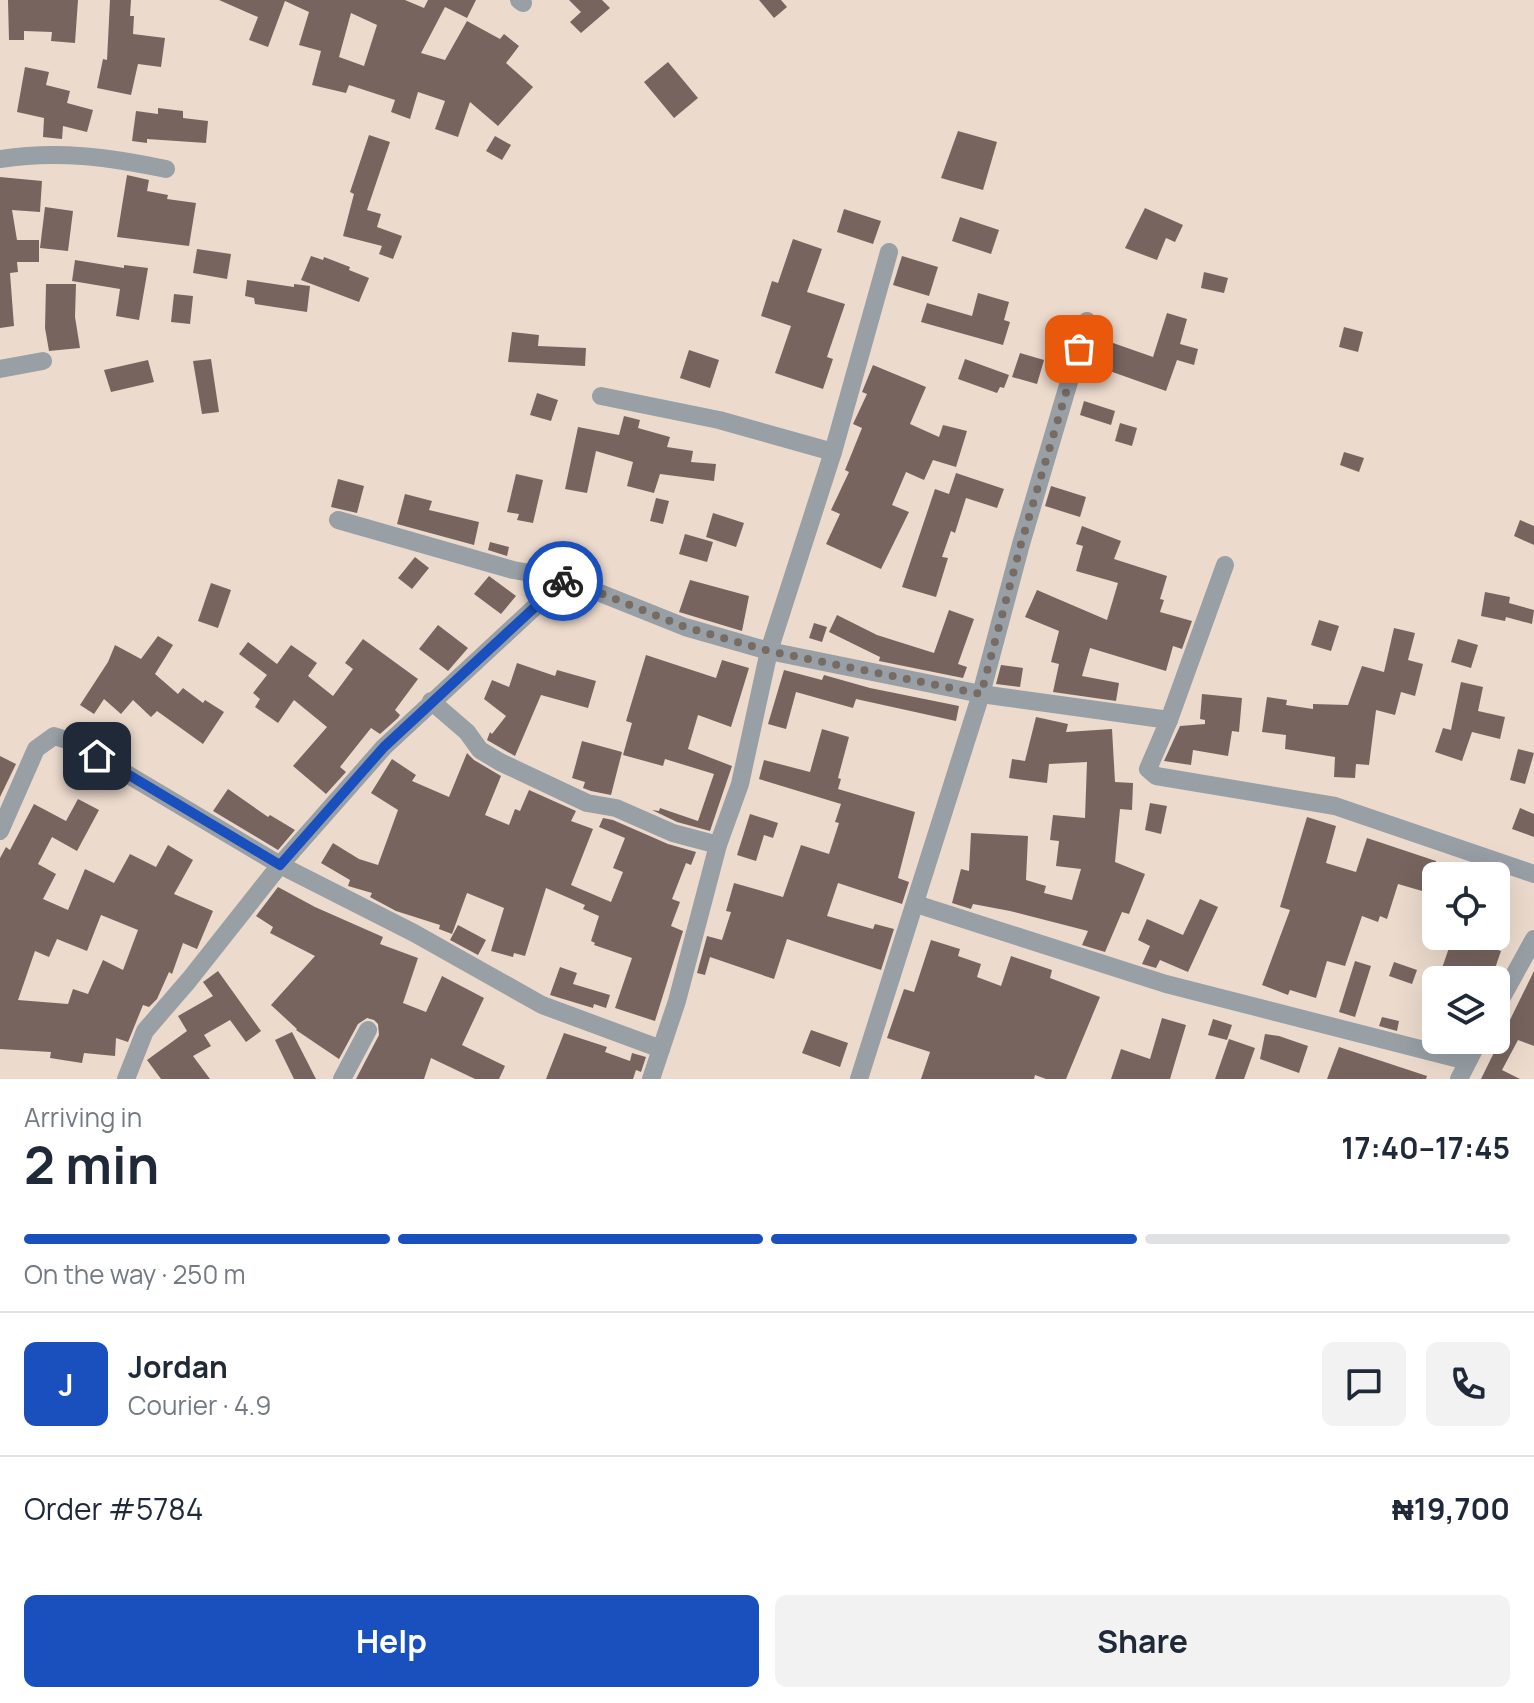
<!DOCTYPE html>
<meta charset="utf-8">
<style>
:root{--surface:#fff;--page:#f2f2f3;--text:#1f2937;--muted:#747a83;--line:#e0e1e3;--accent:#1a50bd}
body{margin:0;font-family:Manrope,sans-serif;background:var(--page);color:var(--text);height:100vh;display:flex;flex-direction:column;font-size:30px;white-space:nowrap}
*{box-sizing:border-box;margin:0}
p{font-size:26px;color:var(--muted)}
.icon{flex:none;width:44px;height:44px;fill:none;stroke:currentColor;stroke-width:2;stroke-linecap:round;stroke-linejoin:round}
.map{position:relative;height:1079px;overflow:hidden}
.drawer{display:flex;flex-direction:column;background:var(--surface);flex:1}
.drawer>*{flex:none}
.fabs{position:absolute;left:1422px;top:862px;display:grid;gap:16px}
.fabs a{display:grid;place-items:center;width:88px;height:88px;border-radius:12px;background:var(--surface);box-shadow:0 8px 32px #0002;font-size:40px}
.pin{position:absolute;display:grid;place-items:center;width:68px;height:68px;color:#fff;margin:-34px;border-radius:16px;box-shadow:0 4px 12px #0006}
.courier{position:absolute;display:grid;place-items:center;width:80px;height:80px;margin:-40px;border:6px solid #1a50bd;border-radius:50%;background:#fff;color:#222;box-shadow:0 2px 10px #0007}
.summary em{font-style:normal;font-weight:700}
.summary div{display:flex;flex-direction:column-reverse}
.summary{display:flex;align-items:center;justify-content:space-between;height:136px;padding:0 24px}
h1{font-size:52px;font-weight:700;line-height:60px}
.bar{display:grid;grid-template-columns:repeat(4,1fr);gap:12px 8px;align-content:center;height:96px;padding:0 24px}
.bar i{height:10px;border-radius:6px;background:var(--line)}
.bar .on{background:var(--accent)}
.bar p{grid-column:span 4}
.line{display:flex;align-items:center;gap:20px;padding:0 24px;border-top:2px solid var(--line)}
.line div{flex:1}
.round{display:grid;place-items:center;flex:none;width:84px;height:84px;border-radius:12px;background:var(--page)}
.primary-button{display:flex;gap:16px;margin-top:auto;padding:16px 24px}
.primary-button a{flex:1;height:92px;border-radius:12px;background:var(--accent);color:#fff;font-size:32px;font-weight:700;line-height:92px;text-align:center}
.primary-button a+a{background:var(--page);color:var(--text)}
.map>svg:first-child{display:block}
.building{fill:#77645f;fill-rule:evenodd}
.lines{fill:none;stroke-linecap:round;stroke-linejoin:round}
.minor{stroke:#989fa5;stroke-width:18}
.done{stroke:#766c64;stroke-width:8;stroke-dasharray:0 14.4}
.route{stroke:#1a50bd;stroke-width:10}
</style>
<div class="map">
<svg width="1534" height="1079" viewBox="0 0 1534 1079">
<rect width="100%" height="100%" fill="#ecdbcd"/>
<g class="building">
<polygon points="8,0 78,0 75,43 51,41 52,32 24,31 24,40 9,40"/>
<polygon points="110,0 131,0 130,16 134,16 133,34 165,38 161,67 138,64 131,95 97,88 103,59 107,60"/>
<path d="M 219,0 L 405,0 L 424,8 L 428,0 L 476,0 L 467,18 L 445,7 L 421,53 L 445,60 L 467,21 L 500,39 L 504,34 L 519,46 L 506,63 L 533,87 L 498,126 L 470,102 L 458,137 L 435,129 L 445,101 L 418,92 L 410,119 L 391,112 L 395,100 L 349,85 L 346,93 L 312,85 L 321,51 L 299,45 L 309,12 L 285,1 L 268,47 L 249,40 L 258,17 ZM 351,13 L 377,25 L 364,66 L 339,57 Z"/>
<polygon points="569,0 602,0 610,8 581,33 570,22 581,12"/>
<polygon points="759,0 781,0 787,7 774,18"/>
<polygon points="668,62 698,98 674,118 644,82"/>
<polygon points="25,67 49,72 46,85 70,91 67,103 93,110 87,132 63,126 62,139 43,137 44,118 17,112"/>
<polygon points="158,108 183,111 183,118 208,121 206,143 147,139 147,143 132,141 136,111 158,114"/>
<polygon points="958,131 997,142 983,190 941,178"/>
<polygon points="369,135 390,142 367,210 381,214 377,227 402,236 393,259 379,254 382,246 343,236 354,194 350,192"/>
<polygon points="495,136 511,145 502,160 486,151"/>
<polygon points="127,175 149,180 147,191 168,195 167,199 196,203 189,246 117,237"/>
<polygon points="0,177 42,181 40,212 12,210 17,240 39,240 39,262 17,262 18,272 10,273 14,326 0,328"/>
<polygon points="45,207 73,211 68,251 40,248"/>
<polygon points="1145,208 1183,225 1175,242 1166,238 1157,260 1125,248"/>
<polygon points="844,209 881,221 873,244 837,232"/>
<polygon points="960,217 999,230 991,254 952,241"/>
<polygon points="793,239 822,249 807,292 845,304 827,357 833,359 823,389 775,373 791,326 761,316 772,281 778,283"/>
<polygon points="197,249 231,254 227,279 193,273"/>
<polygon points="311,256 323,260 324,257 350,267 349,270 369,278 359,302 301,280"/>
<polygon points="902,256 938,267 929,296 893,285"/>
<polygon points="75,260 124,268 124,265 148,268 139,320 116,316 120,289 72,281"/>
<polygon points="1204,272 1228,278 1224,293 1201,288"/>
<polygon points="247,280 294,287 294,284 310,286 307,312 255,304 254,298 245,296"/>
<polygon points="46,284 76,284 75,317 80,348 49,351 45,328"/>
<polygon points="978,293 1009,302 1004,320 1010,322 1003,345 921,322 927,303 972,316"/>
<polygon points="174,294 193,296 190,324 171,322"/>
<polygon points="1167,313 1187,319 1180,344 1198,349 1194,365 1177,360 1166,391 1087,363 1096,337 1153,357"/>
<polygon points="1344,327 1363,332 1358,352 1339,347"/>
<polygon points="512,332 539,335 538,346 586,348 585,366 508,362"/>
<polygon points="689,350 719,360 710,388 680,378"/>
<polygon points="1020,353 1044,360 1037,384 1012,377"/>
<polygon points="211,359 219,412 202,414 193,361"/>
<polygon points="965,359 1009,375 1004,388 1000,387 997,393 958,379"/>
<polygon points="148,360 154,382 111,392 104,370"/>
<polygon points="873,365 926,387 910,424 939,437 943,425 967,431 956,467 933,460 924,480 906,472 892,505 909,512 881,569 826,544 840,514 831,510 849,472 845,470 862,428 853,424 867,394 862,392"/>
<polygon points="537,393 558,400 551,421 530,415"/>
<polygon points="1084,401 1115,411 1111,425 1080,415"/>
<polygon points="624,416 640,420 638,428 670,437 667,447 693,451 691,462 716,464 714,481 660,474 654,493 627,486 633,462 596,451 587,493 565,489 578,427 619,435"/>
<polygon points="1120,423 1137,428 1132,446 1115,441"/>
<polygon points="1344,452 1364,458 1359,472 1340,465"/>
<polygon points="956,473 1004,489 997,508 966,498 955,533 951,531 942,557 948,558 936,597 902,587 935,489 949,494"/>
<polygon points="516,474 543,480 533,523 517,520 519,514 507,512"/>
<polygon points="338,479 364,486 357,513 331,507"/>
<polygon points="1051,486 1086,497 1080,517 1045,506"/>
<polygon points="405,494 432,501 429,510 479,522 474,545 397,524"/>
<polygon points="656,498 669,501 663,524 650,521"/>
<polygon points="713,513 744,523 736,547 706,537"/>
<polygon points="1520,520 1534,526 1534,545 1514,536"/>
<polygon points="1082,526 1121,541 1114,559 1167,576 1160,599 1164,600 1160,612 1192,621 1182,649 1173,646 1166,671 1090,648 1082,676 1119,683 1116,701 1053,692 1059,664 1051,662 1059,631 1025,617 1037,590 1107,620 1118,583 1076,571 1083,546 1076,544"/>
<polygon points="685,534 713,542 707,562 679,554"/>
<polygon points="490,542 509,547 507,556 488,550"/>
<polygon points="415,557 429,568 412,589 398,578"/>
<polygon points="489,576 516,596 501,614 474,594"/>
<polygon points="690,580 749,596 742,631 679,612"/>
<polygon points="211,583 231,590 218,628 198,621"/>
<polygon points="1485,592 1510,597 1509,603 1534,610 1532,624 1506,617 1505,621 1481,616"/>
<polygon points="949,610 974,619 958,664 967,667 963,678 879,661 880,657 829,632 837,615 877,635 934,653"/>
<polygon points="1319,620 1339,626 1331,651 1311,645"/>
<polygon points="814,623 827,627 822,642 809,638"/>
<polygon points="438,625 468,648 448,671 419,649"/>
<polygon points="1394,628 1415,633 1408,660 1423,664 1415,696 1401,692 1395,715 1376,710 1369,765 1356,764 1355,778 1334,777 1335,757 1285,749 1286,735 1262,732 1267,697 1287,700 1286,705 1313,709 1313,704 1348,705 1362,666 1384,672"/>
<polygon points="158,636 173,645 155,674 178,694 183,688 203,703 205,700 224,712 203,744 157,711 151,717 133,700 121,714 104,699 94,714 80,705 108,662 115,645 141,659"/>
<polygon points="363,639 418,679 395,710 400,715 398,718 380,734 371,728 340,767 346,772 326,794 293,766 327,727 294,700 278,723 255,707 260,699 253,693 267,675 239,654 248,642 277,664 291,645 317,663 308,676 333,696 353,669 345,663"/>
<polygon points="1458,639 1478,645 1471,668 1451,662"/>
<polygon points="646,655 716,678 722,660 749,668 731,727 698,715 688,749 732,766 710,831 677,822 652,810 659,811 660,808 698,821 714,774 665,759 663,766 623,755 632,723 626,721"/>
<polygon points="517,663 555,676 557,670 596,681 588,708 541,695 515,756 487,740 490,732 492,734 506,716 484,699 492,680 509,687"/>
<polygon points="1001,665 1023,668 1020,687 996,684"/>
<polygon points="784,670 822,680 824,675 870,688 959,706 956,721 856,699 853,708 796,692 786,729 768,724"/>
<polygon points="1461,682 1483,687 1478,711 1505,717 1500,739 1472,732 1462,761 1435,752 1443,728 1451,730"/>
<polygon points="1202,694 1242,698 1239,732 1232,731 1228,756 1193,750 1191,765 1164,761 1180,726 1205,724 1205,720 1200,719"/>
<polygon points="1036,717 1068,724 1066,732 1112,729 1115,782 1133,783 1132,810 1120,809 1115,862 1145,874 1129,914 1122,912 1105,952 1082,945 1088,931 1010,911 973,904 971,909 952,903 961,869 969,871 971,833 1028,836 1026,880 1046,886 1044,893 1072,900 1081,869 1056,866 1059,841 1050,840 1053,815 1085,818 1087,762 1049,764 1047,783 1009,778 1012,759 1025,761"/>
<polygon points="822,729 849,737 838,778 841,779 838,789 915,812 898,878 909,882 902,904 838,883 827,916 873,929 875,924 894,929 881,970 787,939 774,979 710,957 705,975 697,973 707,936 722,940 731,912 726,911 734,883 783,897 801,845 829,854 839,823 835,822 841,804 759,779 764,760 810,772"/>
<polygon points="582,741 622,752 611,795 591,791 583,788 585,782 572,778"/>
<polygon points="1518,749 1534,753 1525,784 1510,780"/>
<polygon points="467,753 474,760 501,776 485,815 509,825 515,809 520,811 529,790 576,811 571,821 593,829 571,885 611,902 623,872 613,868 625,838 599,827 603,818 613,820 668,844 696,852 691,865 686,863 672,899 680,902 671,926 683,931 655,1021 615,1008 632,958 594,945 595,943 591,941 599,916 583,909 585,905 546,888 525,956 514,953 513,957 491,951 504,908 467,893 452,934 439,929 440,925 396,911 370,897 372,893 348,886 350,880 321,863 333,843 359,859 378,865 398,810 371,793 392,759 416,775 412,781 449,797"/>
<polygon points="0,756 16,764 0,797"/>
<polygon points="228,789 268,817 270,815 295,830 278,850 213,811"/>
<path d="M 78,799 L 99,810 L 77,851 L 52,837 L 38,864 L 56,874 L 43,899 L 68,910 L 85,869 L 114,883 L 130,854 L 156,867 L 168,845 L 193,860 L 174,894 L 213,911 L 197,949 L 183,943 L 172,974 L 169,972 L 157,999 L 149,1007 L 143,1005 L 128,1042 L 116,1038 L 115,1056 L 84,1053 L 82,1063 L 50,1058 L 51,1052 L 0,1049 L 0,858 L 6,847 L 10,850 L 34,804 L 66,821 ZM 101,915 L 138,930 L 123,970 L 103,960 L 88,994 L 73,989 L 68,1004 L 18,1000 L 35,951 L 49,957 L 57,939 L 87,951 Z"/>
<polygon points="1150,803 1167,806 1161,834 1145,830"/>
<polygon points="1520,808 1534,814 1534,837 1512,829"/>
<polygon points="750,814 778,823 773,838 764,835 756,861 737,855"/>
<polygon points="1307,817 1336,826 1326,863 1356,872 1367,838 1436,861 1436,895 1398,884 1387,919 1380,916 1378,922 1362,916 1345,966 1327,961 1316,998 1290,990 1288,995 1262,985 1290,910 1280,907"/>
<polygon points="278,887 315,907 383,937 380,944 418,958 403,1003 426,1012 442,976 484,998 462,1045 505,1066 499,1079 475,1079 431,1058 424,1079 356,1079 379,1035 378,1024 374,1020 367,1018 358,1024 339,1059 296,1030 297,1029 271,1005 315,956 270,933 273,927 256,916"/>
<polygon points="1200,899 1218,907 1188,972 1160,960 1156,968 1142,964 1150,946 1138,940 1147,919 1183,935"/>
<polygon points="458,925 486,940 478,955 450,940"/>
<polygon points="1453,936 1476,936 1474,942 1501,951 1491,980 1438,980"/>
<polygon points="931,940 960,949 958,956 981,964 977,977 1001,986 1011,956 1052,970 1050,978 1100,997 1066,1079 1046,1079 1035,1075 1034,1079 921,1079 930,1052 887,1038 904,989 914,992"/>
<polygon points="1355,961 1371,966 1355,1017 1339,1012"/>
<polygon points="1394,962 1417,970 1412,984 1389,976"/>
<polygon points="560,967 577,973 573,984 610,995 606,1008 594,1004 593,1008 550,995"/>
<polygon points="218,971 261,1031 246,1042 230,1020 204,1035 211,1046 193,1056 210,1079 161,1079 147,1060 187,1031 178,1016 213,996 203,982"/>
<polygon points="1534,971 1534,1046 1518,1040 1502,1070 1520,1079 1481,1079"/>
<polygon points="1382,1017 1399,1021 1397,1031 1379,1026"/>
<polygon points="1162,1018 1186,1025 1170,1079 1111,1079 1121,1049 1150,1059"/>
<polygon points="1213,1019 1232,1025 1227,1040 1208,1035"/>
<polygon points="811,1030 848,1043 840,1067 802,1053"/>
<polygon points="292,1032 316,1079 294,1079 275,1040"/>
<polygon points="564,1033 607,1047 605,1052 630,1061 632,1053 646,1057 641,1072 636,1070 633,1079 546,1079"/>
<polygon points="1265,1034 1279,1036 1308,1046 1299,1073 1260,1059"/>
<polygon points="1229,1039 1255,1048 1244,1079 1215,1079"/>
<polygon points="1339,1047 1427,1076 1426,1079 1327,1079"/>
</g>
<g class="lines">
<g class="minor">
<polyline points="519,0 523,3"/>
<path d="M 0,159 C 58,150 108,157 166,169"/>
<polyline points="0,369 43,361"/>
<polyline points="601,396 719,420 833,452"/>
<polyline points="338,520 513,570 565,579"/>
<polyline points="431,701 467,732 480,750 500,762 587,803 616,808 673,833 718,845"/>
<polyline points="1169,720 1225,565"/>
<polyline points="0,831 36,749 54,736 73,742 280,865 414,933 542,1005 661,1049"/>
<polyline points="916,904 1166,984 1467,1061"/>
<polyline points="1496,1008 1534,939"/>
<polyline points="126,1079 145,1031 189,980 280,865 384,747 565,579 685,627 769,651 981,694 1169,720 1148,769 1156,776 1335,806 1534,874"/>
<polyline points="342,1079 368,1030"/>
<polyline points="651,1079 677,1001 718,845 740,784 769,651 833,452 889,252"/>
<polyline points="859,1079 981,694 1021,544 1087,321"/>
<polyline points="1459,1079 1479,1040"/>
</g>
</g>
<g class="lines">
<polyline class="done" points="563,581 565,579 685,627 769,651 981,694 1021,544 1079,349"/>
<polyline class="route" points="97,756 280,865 384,747 563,581"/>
</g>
</svg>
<div class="fabs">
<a><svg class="icon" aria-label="locate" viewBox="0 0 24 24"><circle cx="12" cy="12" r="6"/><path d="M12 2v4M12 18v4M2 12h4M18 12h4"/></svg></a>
<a><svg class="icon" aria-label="layers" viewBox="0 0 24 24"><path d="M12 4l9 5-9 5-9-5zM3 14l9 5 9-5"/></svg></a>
</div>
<div class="pin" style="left:1079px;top:349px;background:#ea580c"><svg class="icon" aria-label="bag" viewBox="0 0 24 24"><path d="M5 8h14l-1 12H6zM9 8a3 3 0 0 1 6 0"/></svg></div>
<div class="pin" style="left:97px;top:756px;background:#1f2937"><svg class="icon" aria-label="home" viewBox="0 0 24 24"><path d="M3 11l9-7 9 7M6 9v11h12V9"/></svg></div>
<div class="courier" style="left:563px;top:581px"><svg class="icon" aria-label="bike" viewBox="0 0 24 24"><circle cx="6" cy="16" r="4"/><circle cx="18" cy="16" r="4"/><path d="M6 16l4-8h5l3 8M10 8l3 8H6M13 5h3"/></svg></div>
</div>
<section class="drawer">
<div class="summary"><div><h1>2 min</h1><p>Arriving in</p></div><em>17:40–17:45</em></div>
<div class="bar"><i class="on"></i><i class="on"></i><i class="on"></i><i></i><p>On the way · 250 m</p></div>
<div class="line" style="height:144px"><b class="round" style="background:var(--accent);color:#fff">J</b><div><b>Jordan</b><p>Courier · 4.9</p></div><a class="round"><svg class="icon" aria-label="chat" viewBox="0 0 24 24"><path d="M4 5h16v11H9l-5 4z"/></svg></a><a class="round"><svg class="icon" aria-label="phone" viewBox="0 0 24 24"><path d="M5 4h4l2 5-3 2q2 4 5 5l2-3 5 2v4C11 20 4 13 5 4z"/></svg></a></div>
<div class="line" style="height:104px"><div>Order #5784</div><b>₦19,700</b></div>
<div class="primary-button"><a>Help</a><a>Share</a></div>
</section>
